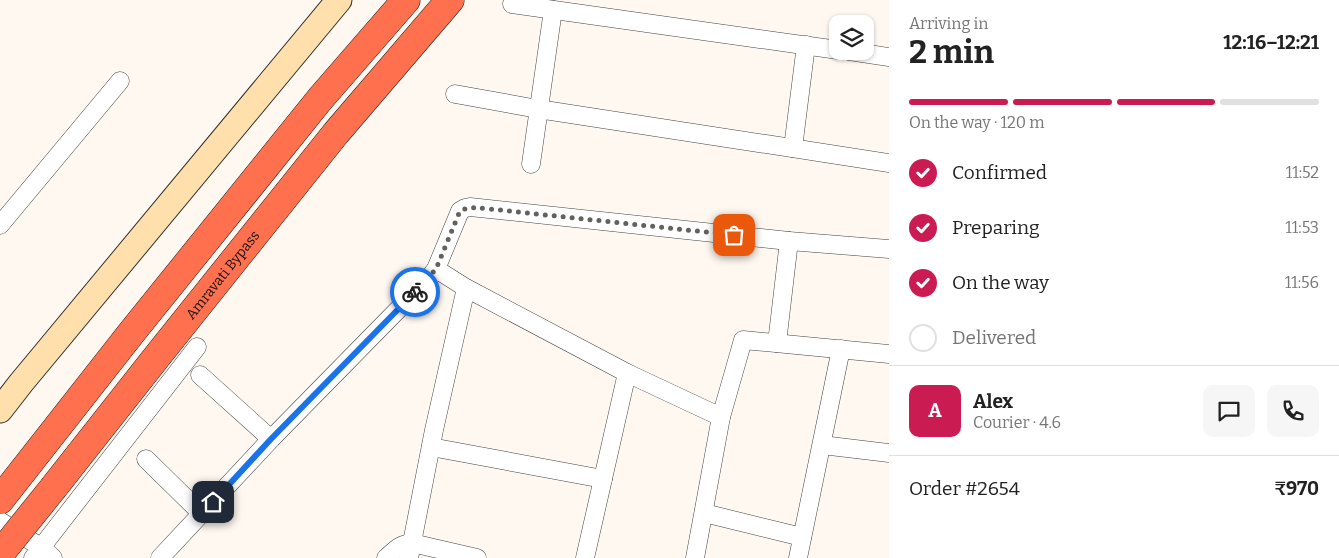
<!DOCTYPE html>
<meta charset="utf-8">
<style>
:root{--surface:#fff;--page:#f6f6f6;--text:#222;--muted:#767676;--line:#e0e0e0;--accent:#ca1b52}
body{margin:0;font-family:Bitter,serif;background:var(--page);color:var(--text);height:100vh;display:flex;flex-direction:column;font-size:19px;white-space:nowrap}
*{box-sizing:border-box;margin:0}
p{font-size:16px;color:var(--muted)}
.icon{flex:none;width:28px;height:28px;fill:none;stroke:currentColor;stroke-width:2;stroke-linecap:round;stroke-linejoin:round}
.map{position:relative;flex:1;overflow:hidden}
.sheet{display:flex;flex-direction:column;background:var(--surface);width:450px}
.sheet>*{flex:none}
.controls{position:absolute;left:829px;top:15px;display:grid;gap:10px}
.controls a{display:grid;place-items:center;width:45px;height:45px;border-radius:10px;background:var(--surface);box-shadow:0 1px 4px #0004;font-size:25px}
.pin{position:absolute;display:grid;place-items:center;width:42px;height:42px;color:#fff;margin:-21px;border-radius:10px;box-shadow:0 2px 8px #0006}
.courier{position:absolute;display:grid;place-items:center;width:50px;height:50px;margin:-25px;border:4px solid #1a73e8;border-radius:50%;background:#fff;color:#222;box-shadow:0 1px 6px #0007}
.head em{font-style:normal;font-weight:700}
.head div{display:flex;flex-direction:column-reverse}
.head{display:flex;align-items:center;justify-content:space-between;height:85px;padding:0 20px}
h1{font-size:32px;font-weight:700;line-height:38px}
.bar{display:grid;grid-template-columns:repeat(4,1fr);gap:8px 5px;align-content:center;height:60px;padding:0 20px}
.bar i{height:6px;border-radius:4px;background:var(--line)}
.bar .active{background:var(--accent)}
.bar p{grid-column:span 4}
.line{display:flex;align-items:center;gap:12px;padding:0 20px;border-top:1px solid var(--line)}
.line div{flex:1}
.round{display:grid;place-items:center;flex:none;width:52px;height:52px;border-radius:10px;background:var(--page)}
ol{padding:0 20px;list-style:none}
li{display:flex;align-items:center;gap:15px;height:55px}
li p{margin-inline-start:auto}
li .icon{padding:5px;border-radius:50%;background:var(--accent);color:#fff;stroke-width:4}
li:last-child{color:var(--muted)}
li i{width:28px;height:28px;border:2px solid var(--line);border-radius:50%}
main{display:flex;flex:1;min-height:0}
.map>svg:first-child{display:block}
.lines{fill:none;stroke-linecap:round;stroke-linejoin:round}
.street-casing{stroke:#424242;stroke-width:19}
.secondary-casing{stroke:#313131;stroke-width:27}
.highway-casing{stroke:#202020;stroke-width:29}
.street{stroke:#fff;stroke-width:18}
.secondary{stroke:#ffdfac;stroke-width:25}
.highway{stroke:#ff704f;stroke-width:28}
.highway-bridge-casing{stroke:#202020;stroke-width:29;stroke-linecap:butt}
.highway-bridge{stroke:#ff704f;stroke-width:28}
.done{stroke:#63615e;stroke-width:5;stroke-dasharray:0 9}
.route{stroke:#1a73e8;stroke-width:6}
.labels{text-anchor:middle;stroke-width:5;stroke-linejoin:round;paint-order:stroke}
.street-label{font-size:14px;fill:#0f0f0f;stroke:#fff}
</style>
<main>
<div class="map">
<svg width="889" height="558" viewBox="0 0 889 558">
<rect width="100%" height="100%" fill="#fff8f1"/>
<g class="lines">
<g class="street-casing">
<g id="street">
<polyline points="512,4 838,50"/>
<polyline points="849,51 889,57"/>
<polyline points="455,94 538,109 889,163"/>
<polyline points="793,148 806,45"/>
<polyline points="531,164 553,10"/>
<polyline points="0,225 120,81"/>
<polyline points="436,269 460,211 465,208 470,207 789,241 889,249"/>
<polyline points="777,343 789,241"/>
<polyline points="200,375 271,439"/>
<polyline points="822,445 889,453"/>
<polyline points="431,447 603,479"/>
<polyline points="146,459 202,514"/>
<polyline points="704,513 802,537"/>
<polyline points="0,521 42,548 53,558"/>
<polyline points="33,558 197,347"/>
<polyline points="160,558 271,439 430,277 436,269 466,288 627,373 721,417"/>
<path d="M 386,558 C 395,550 400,544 412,543 L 477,558"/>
<polyline points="409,558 434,430 466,288"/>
<polyline points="585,558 627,373"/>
<polyline points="695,558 721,417 743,340 889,354"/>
<polyline points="798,558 841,349"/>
</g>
</g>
<g class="secondary-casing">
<polyline id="secondary" points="0,410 21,383 339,0"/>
</g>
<g class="highway-casing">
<g id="highway">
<path id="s1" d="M 54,487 L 155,359 L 336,133 L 450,0"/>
<polyline points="0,500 132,332 320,99 406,0"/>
</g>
</g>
<use href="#street" class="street"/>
<use href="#secondary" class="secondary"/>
<use href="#highway" class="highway"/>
<g class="highway-bridge-casing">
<polyline id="highway-bridge" points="0,554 54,487"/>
</g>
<use href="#highway-bridge" class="highway-bridge"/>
</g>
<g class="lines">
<path class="done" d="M 415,292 L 436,269 L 460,211 C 470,206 479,208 490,209 L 734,235"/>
<polyline class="route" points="213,502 271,439 415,292"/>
</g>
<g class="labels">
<g class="street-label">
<text dy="5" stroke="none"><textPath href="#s1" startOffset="271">Amravati Bypass</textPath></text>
</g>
</g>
</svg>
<div class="controls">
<a><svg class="icon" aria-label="layers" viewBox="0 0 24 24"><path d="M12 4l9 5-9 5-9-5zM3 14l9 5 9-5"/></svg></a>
</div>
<div class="pin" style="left:734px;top:235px;background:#ea580c"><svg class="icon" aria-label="bag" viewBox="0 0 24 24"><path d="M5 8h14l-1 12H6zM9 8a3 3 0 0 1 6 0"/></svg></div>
<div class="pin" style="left:213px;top:502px;background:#1f2937"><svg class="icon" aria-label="home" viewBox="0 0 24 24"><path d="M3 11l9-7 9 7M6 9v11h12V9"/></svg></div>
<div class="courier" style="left:415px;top:292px"><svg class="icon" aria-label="bike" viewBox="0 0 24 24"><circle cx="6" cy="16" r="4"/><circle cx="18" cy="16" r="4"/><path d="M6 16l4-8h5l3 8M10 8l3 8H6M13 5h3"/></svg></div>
</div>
<section class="sheet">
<div class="head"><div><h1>2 min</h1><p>Arriving in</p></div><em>12:16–12:21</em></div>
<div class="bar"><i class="active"></i><i class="active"></i><i class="active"></i><i></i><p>On the way · 120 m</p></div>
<ol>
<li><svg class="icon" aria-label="check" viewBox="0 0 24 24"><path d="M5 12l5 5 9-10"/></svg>Confirmed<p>11:52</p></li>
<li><svg class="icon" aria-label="check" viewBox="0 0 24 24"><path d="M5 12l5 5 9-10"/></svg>Preparing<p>11:53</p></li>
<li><svg class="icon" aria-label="check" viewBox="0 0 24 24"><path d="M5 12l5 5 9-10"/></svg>On the way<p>11:56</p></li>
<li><i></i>Delivered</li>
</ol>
<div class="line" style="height:90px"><b class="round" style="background:var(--accent);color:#fff">A</b><div><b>Alex</b><p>Courier · 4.6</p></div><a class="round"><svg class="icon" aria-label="chat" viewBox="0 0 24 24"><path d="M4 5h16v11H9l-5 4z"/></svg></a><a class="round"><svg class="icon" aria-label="phone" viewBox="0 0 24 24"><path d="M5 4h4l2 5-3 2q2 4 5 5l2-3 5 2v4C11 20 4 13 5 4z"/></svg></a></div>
<div class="line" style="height:65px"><div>Order #2654</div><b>₹970</b></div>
</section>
</main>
